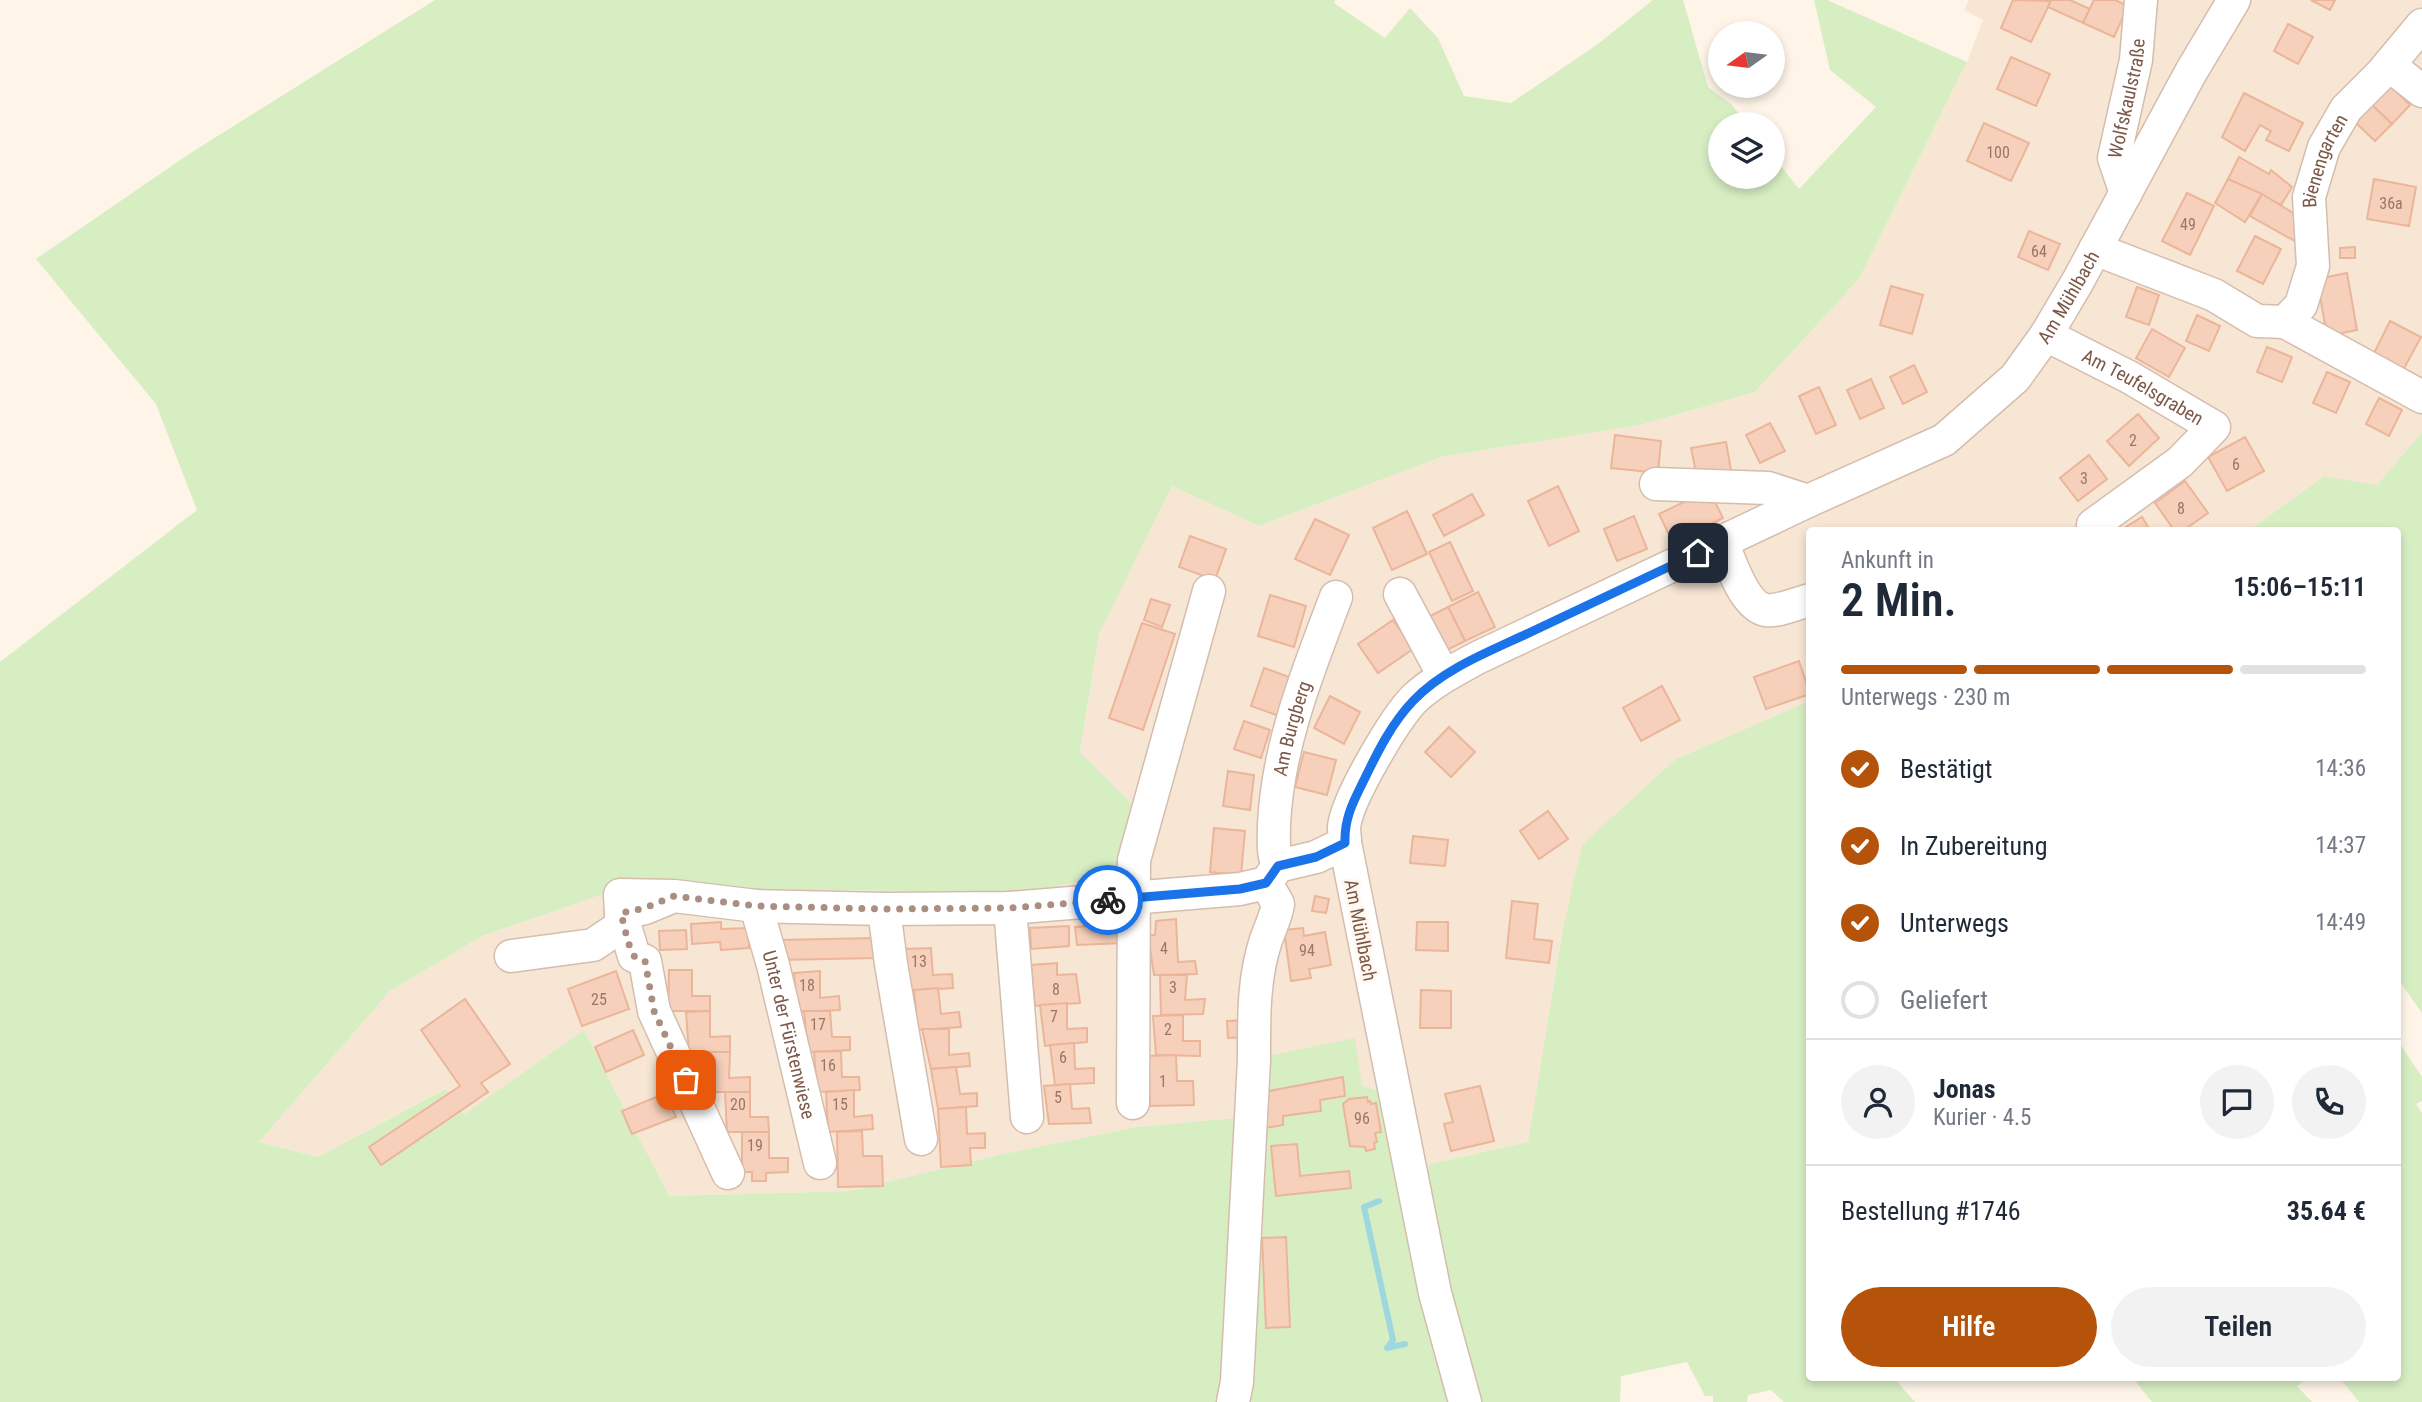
<!DOCTYPE html>
<html lang="de">
<meta charset="utf-8">
<style>
:root{--surface:#fff;--page:#f2f2f3;--text:#1f2937;--muted:#747a83;--line:#e0e1e3;--accent:#b45309}
body{margin:0;font-family:"Roboto Condensed",sans-serif;background:var(--page);color:var(--text);height:100vh;display:flex;flex-direction:column;font-size:26px;white-space:nowrap}
*{box-sizing:border-box;margin:0}
p{font-size:23px;color:var(--muted)}
.icon{flex:none;width:38px;height:38px;fill:none;stroke:currentColor;stroke-width:2;stroke-linecap:round;stroke-linejoin:round}
.map{position:relative;flex:1;overflow:hidden}
.details{position:absolute;left:1806px;top:527px;width:595px;height:854px;display:flex;flex-direction:column;background:var(--surface);border-radius:7px;box-shadow:0 4px 10px #0003}
.details>*{flex:none}
.needle{width:46px;rotate:256deg}
.tools{position:absolute;left:1708px;top:21px;display:grid;gap:14px}
.tools a{display:grid;place-items:center;width:77px;height:77px;border-radius:50%;background:var(--surface);box-shadow:0 4px 10px #0003;font-size:35px}
.pin{position:absolute;display:grid;place-items:center;width:60px;height:60px;color:#fff;margin:-30px;border-radius:14px;box-shadow:0 4px 10px #0006}
.courier{position:absolute;display:grid;place-items:center;width:70px;height:70px;margin:-35px;border:5px solid #1a73e8;border-radius:50%;background:#fff;color:#222;box-shadow:0 2px 9px #0007}
.summary em{font-style:normal;font-weight:600}
.summary div{display:flex;flex-direction:column-reverse}
.summary{display:flex;align-items:center;justify-content:space-between;height:119px;padding:0 35px}
h1{font-size:46px;font-weight:600;line-height:52px}
.bar{display:grid;grid-template-columns:repeat(4,1fr);gap:10px 7px;align-content:center;height:84px;padding:0 35px}
.bar i{height:9px;border-radius:5px;background:var(--line)}
.bar .selected{background:var(--accent)}
.bar p{grid-column:span 4}
.line{display:flex;align-items:center;gap:18px;padding:0 35px;border-top:2px solid var(--line)}
.line div{flex:1}
.round{display:grid;place-items:center;flex:none;width:74px;height:74px;border-radius:37px;background:var(--page)}
ol{padding:0 35px;list-style:none}
li{display:flex;align-items:center;gap:21px;height:77px}
li p{margin-inline-start:auto}
li .icon{padding:7px;border-radius:50%;background:var(--accent);color:#fff;stroke-width:4}
li:last-child{color:var(--muted)}
li i{width:38px;height:38px;border:4px solid var(--line);border-radius:50%}
.cta{display:flex;gap:14px;margin-top:auto;padding:14px 35px}
.cta a{flex:1;height:80px;border-radius:42px;background:var(--accent);color:#fff;font-size:28px;font-weight:600;line-height:80px;text-align:center}
.cta a+a{background:var(--page);color:var(--text)}
.map>svg:first-child{display:block}
.residential{fill:#f7e6d4}
.green{fill:#d7eec3}
.lines{fill:none;stroke-linecap:round;stroke-linejoin:round}
.stream{stroke:#9ed7de;stroke-width:6}
.building{fill:#f7d0bb;stroke:#ebb59a;stroke-width:2}
.minor-casing{stroke:#d5bdae;stroke-width:35}
.minor{stroke:#fff;stroke-width:32}
.done{stroke:#aa8f80;stroke-width:7;stroke-dasharray:0 12.6}
.route{stroke:#1a73e8;stroke-width:9}
.labels{text-anchor:middle;stroke-width:6;stroke-linejoin:round;paint-order:stroke}
.number-label{font-size:16px;fill:#9b7665}
.street-label{font-size:19px;fill:#7c5848;stroke:#fff8ef}
</style>
<div class="map">
<svg width="2422" height="1402" viewBox="0 0 2422 1402">
<rect width="100%" height="100%" fill="#fef4e7"/>
<polygon class="residential" points="1969,0 2422,0 2422,432 2377,485 2324,476 2250,530 1810,530 1809,701 1676,759 1562,934 1528,1142 1422,1166 1383,1092 1361,1086 1355,1039 1257,1116 1137,1127 998,1155 850,1191 669,1196 584,1030 464,1114 444,1089 318,1157 259,1142 390,991 482,936 621,888 1026,892 1136,808 1080,753 1099,634 1172,486 1259,526 1441,457 1640,425 1755,392 1859,279 1967,62 1983,20 1964,10"/>
<g class="green">
<polygon points="435,0 1335,0 1334,3 1385,38 1410,8 1438,38 1464,96 1511,103 1598,44 1653,0 1683,0 1708,87 1732,105 1747,124 1720,124 1720,177 1773,177 1773,156 1799,189 1876,107 1830,70 1814,0 1827,0 1967,62 1859,279 1755,392 1640,425 1441,457 1259,526 1172,486 1099,634 1080,752 1136,808 1113,875 1026,892 621,888 482,936 390,991 259,1142 318,1157 445,1089 464,1114 584,1030 669,1196 850,1191 998,1155 1137,1127 1257,1116 1263,1057 1355,1038 1362,1086 1383,1092 1453,1402 0,1402 0,662 197,510 156,404 36,259 189,154"/>
<polygon points="2422,432 2422,1013 2398,979 2398,530 2250,530 2324,476 2377,485"/>
<polygon points="1809,701 1810,1377 1893,1377 1915,1402 1784,1402 1771,1390 1748,1395 1747,1402 1713,1402 1713,1396 1705,1396 1687,1362 1621,1376 1620,1402 1476,1402 1422,1166 1528,1142 1562,934 1582,845 1676,759"/>
<polygon points="2398,1041 2422,1077 2422,1101 2416,1104 2422,1113 2422,1402 2359,1402 2339,1377 2398,1377"/>
<polygon points="2132,1377 2307,1377 2297,1386 2312,1402 2152,1402"/>
</g>
<g class="lines">
<polyline class="stream" points="1379,1201 1364,1207 1393,1340 1387,1348 1405,1344"/>
</g>
<g class="building">
<polygon points="2013,0 2051,1 2031,42 2001,28"/>
<polygon points="2070,0 2090,9 2083,23 2048,7 2051,0"/>
<polygon points="2094,0 2115,0 2128,6 2114,37 2083,23"/>
<polygon points="2311,0 2335,0 2330,10"/>
<polygon points="2288,24 2313,37 2298,64 2274,51"/>
<polygon points="2011,57 2050,74 2036,106 1997,89"/>
<polygon points="2389,84 2410,105 2392,124 2371,104"/>
<polygon points="2244,93 2303,123 2289,151 2266,140 2271,131 2260,125 2245,151 2222,137"/>
<polygon points="2371,104 2392,124 2375,141 2354,121"/>
<polygon points="1984,123 2029,143 2011,181 1967,161"/>
<polygon points="2239,157 2269,174 2271,170 2292,187 2281,205 2228,179"/>
<polygon points="2228,179 2262,194 2245,222 2215,203"/>
<polygon points="2374,179 2416,187 2409,226 2367,219"/>
<polygon points="2187,193 2214,206 2190,255 2162,241"/>
<polygon points="2262,194 2298,216 2300,244 2250,216"/>
<polygon points="2029,231 2060,244 2048,270 2018,257"/>
<polygon points="2255,236 2281,249 2263,284 2237,271"/>
<polygon points="2355,247 2355,258 2340,258 2340,248"/>
<polygon points="2347,273 2357,330 2327,336 2317,279"/>
<polygon points="1891,286 1923,295 1912,334 1880,325"/>
<polygon points="2137,287 2159,295 2149,325 2126,317"/>
<polygon points="2197,315 2220,326 2209,351 2186,341"/>
<polygon points="2390,321 2421,337 2402,372 2372,357"/>
<polygon points="2152,329 2185,348 2169,377 2136,358"/>
<polygon points="2267,347 2292,357 2282,382 2257,372"/>
<polygon points="1914,365 1927,392 1903,404 1890,377"/>
<polygon points="2327,372 2350,382 2336,413 2313,403"/>
<polygon points="1871,379 1884,408 1860,419 1847,390"/>
<polygon points="1819,387 1836,425 1816,434 1799,396"/>
<polygon points="2379,398 2402,410 2389,436 2366,424"/>
<polygon points="2138,414 2159,438 2129,466 2107,441"/>
<polygon points="1770,423 1785,451 1760,463 1746,435"/>
<polygon points="1615,435 1661,441 1658,473 1611,468"/>
<polygon points="2245,437 2264,471 2227,491 2208,457"/>
<polygon points="1726,442 1731,470 1697,477 1691,448"/>
<polygon points="2089,455 2107,479 2078,501 2060,478"/>
<polygon points="2185,481 2208,513 2184,530 2174,530 2155,503"/>
<polygon points="1558,486 1579,531 1549,546 1528,501"/>
<polygon points="1709,490 1723,518 1673,543 1659,514"/>
<polygon points="1472,494 1484,515 1444,536 1433,515"/>
<polygon points="1407,511 1427,554 1392,570 1373,528"/>
<polygon points="1634,516 1647,549 1617,561 1604,529"/>
<polygon points="2142,517 2150,530 2121,530"/>
<polygon points="1315,519 1349,535 1330,575 1295,559"/>
<polygon points="1190,536 1226,549 1215,580 1179,567"/>
<polygon points="1450,542 1473,591 1452,601 1429,552"/>
<polygon points="1478,592 1495,627 1465,641 1448,607"/>
<polygon points="1270,595 1306,606 1294,647 1258,636"/>
<polygon points="1151,599 1170,605 1162,627 1144,620"/>
<polygon points="1448,607 1465,641 1441,653 1424,619"/>
<polygon points="1393,620 1413,649 1378,673 1358,644"/>
<polygon points="1142,623 1175,634 1143,730 1109,718"/>
<polygon points="1799,661 1810,694 1766,709 1754,677"/>
<polygon points="1264,668 1292,678 1279,716 1251,706"/>
<polygon points="1662,686 1680,720 1641,741 1623,708"/>
<polygon points="1330,696 1360,712 1344,744 1314,728"/>
<polygon points="1244,721 1270,730 1261,758 1234,749"/>
<polygon points="1449,727 1475,752 1451,777 1425,752"/>
<polygon points="1304,752 1336,760 1327,795 1295,787"/>
<polygon points="1228,771 1254,775 1250,810 1223,806"/>
<polygon points="1548,811 1568,839 1539,859 1520,831"/>
<polygon points="1214,828 1245,831 1241,875 1210,872"/>
<polygon points="1413,836 1448,840 1445,866 1410,863"/>
<polygon points="1315,896 1329,899 1326,913 1312,911"/>
<polygon points="1512,901 1538,904 1534,939 1552,941 1549,963 1506,958"/>
<polygon points="1176,919 1178,962 1195,961 1197,974 1154,975 1148,935 1155,935 1156,921"/>
<polygon points="721,922 721,929 748,928 749,948 721,950 720,942 692,944 691,924"/>
<polygon points="1417,922 1448,922 1448,951 1416,950"/>
<polygon points="1122,924 1123,943 1077,945 1075,927"/>
<polygon points="1069,926 1069,946 1031,949 1030,928"/>
<polygon points="1303,928 1304,936 1325,932 1331,965 1309,969 1311,978 1291,981 1284,930"/>
<polygon points="686,930 687,949 660,950 659,931"/>
<polygon points="875,938 875,958 779,960 779,940"/>
<polygon points="931,948 933,975 952,974 953,988 907,991 904,949"/>
<polygon points="1057,963 1057,975 1076,974 1080,1003 1035,1006 1031,965"/>
<polygon points="669,970 692,970 692,996 710,996 710,1011 668,1011"/>
<polygon points="616,971 629,1009 582,1026 568,989"/>
<polygon points="820,971 820,998 839,996 840,1010 797,1012 794,973"/>
<polygon points="1160,975 1187,975 1185,1000 1205,999 1203,1014 1161,1015"/>
<polygon points="938,988 941,1014 959,1012 961,1027 918,1030 914,990"/>
<polygon points="1421,990 1451,991 1451,1028 1420,1028"/>
<polygon points="465,999 510,1064 481,1083 488,1092 381,1165 369,1147 460,1086 421,1030"/>
<polygon points="1067,1003 1067,1029 1087,1028 1087,1042 1045,1046 1040,1005"/>
<polygon points="710,1011 710,1037 730,1036 730,1052 689,1052 686,1012"/>
<polygon points="804,1011 830,1011 832,1037 850,1037 850,1050 808,1052"/>
<polygon points="1183,1015 1183,1041 1200,1041 1200,1056 1156,1055 1153,1016"/>
<polygon points="1247,1020 1247,1037 1228,1038 1227,1021"/>
<polygon points="922,1029 949,1029 949,1055 969,1053 970,1066 931,1069"/>
<polygon points="633,1030 644,1055 606,1072 595,1047"/>
<polygon points="1074,1043 1075,1069 1094,1068 1094,1083 1055,1085 1050,1045"/>
<polygon points="841,1051 842,1077 859,1077 860,1090 817,1092 814,1052"/>
<polygon points="705,1052 730,1052 729,1078 750,1077 750,1092 708,1092"/>
<polygon points="1176,1055 1177,1081 1193,1081 1194,1105 1150,1106 1148,1056"/>
<polygon points="956,1067 960,1094 977,1093 977,1106 938,1109 931,1069"/>
<polygon points="1343,1077 1345,1096 1320,1100 1321,1111 1283,1116 1283,1125 1265,1128 1264,1092"/>
<polygon points="1070,1084 1072,1109 1089,1108 1091,1123 1049,1124 1044,1086"/>
<polygon points="1480,1086 1494,1141 1451,1151 1444,1124 1453,1122 1445,1094"/>
<polygon points="854,1090 854,1117 872,1115 873,1129 828,1132 826,1092"/>
<polygon points="725,1092 750,1092 750,1117 768,1117 769,1132 727,1132"/>
<polygon points="666,1093 676,1117 632,1134 622,1111"/>
<polygon points="1367,1097 1368,1102 1370,1101 1371,1104 1376,1103 1381,1132 1375,1133 1377,1142 1374,1143 1375,1149 1366,1151 1365,1147 1350,1146 1343,1104 1349,1099"/>
<polygon points="966,1107 967,1134 985,1133 985,1148 970,1148 971,1165 941,1167 938,1109"/>
<polygon points="862,1131 863,1156 882,1156 883,1186 838,1187 837,1132"/>
<polygon points="742,1132 769,1132 769,1158 788,1158 788,1172 766,1173 766,1181 752,1181 752,1172 742,1172"/>
<polygon points="1297,1144 1300,1176 1349,1171 1351,1188 1276,1196 1271,1146"/>
<polygon points="1286,1237 1290,1327 1266,1328 1262,1238"/>
</g>
<g class="lines">
<g class="minor-casing">
<g id="minor">
<polyline points="2389,65 2422,91"/>
<path id="s1" d="M 2126,193 L 2114,158 L 2136,60 L 2141,0"/>
<path id="s2" d="M 2095,249 L 2214,295 L 2257,321 L 2285,322 L 2301,305 L 2313,266 L 2309,197 L 2324,147 L 2346,109 L 2382,73 L 2422,25"/>
<polyline points="2285,322 2422,397"/>
<path id="s3" d="M 2046,335 L 2129,377 L 2214,427 L 2180,462 L 2093,525"/>
<polyline points="1656,484 1768,488 1808,501"/>
<path d="M 1722,541 C 1729,559 1744,606 1766,610 C 1778,612 1797,603 1810,600"/>
<polyline points="1400,594 1444,676"/>
<path id="s4" d="M 1278,866 C 1272,853 1274,838 1274,824 C 1278,744 1308,671 1336,597"/>
<polyline points="674,896 645,908 621,913 620,895 674,896 756,906 884,909 1010,908 1240,889 1266,883 1278,866 1316,857 1345,843"/>
<path id="s5" d="M 756,906 L 773,965 L 820,1163"/>
<polyline points="1010,908 1027,1117"/>
<polyline points="884,909 891,964 921,1139"/>
<polyline points="621,913 634,956 645,961 654,1011 728,1173"/>
<polyline points="511,956 593,945 624,924"/>
<polyline points="1133,1103 1134,860 1209,591"/>
<path d="M 1233,1402 L 1237,1382 L 1254,1060 C 1254,1020 1253,978 1266,940 C 1270,928 1276,917 1278,904 L 1266,883"/>
<path id="s6" d="M 1465,1402 L 1435,1293 L 1345,843 C 1345,838 1344,832 1344,827 C 1347,799 1394,720 1414,699 C 1432,682 1455,670 1477,658 L 1808,501 L 1944,440 L 2015,378 L 2046,335 L 2078,281 L 2191,72 L 2234,0"/>
</g>
</g>
<use href="#minor" class="minor"/>
</g>
<g class="lines">
<polyline class="done" points="686,1080 654,1011 645,961 634,956 628,942 621,913 645,908 674,896 756,906 884,909 1010,908 1108,900"/>
<path class="route" d="M 1108,900 L 1240,889 L 1266,883 L 1278,866 L 1316,857 L 1345,843 C 1344,818 1354,800 1365,778 C 1378,751 1392,723 1413,701 C 1444,668 1493,650 1533,631 C 1588,605 1643,579 1698,553"/>
</g>
<g class="labels">
<g class="number-label">
<text x="1998" y="158">100</text>
<text x="2391" y="209">36a</text>
<text x="2188" y="230">49</text>
<text x="2039" y="257">64</text>
<text x="2133" y="446">2</text>
<text x="2236" y="470">6</text>
<text x="2084" y="484">3</text>
<text x="2181" y="514">8</text>
<text x="1164" y="954">4</text>
<text x="1307" y="956">94</text>
<text x="919" y="967">13</text>
<text x="807" y="991">18</text>
<text x="1173" y="993">3</text>
<text x="1056" y="995">8</text>
<text x="599" y="1005">25</text>
<text x="1054" y="1022">7</text>
<text x="818" y="1030">17</text>
<text x="1168" y="1035">2</text>
<text x="1063" y="1063">6</text>
<text x="828" y="1071">16</text>
<text x="1163" y="1087">1</text>
<text x="1058" y="1103">5</text>
<text x="738" y="1110">20</text>
<text x="840" y="1110">15</text>
<text x="1362" y="1124">96</text>
<text x="755" y="1151">19</text>
</g>
<g class="street-label">
<text dy="7" stroke="none"><textPath href="#s1" startOffset="98">Wolfskaulstraße</textPath></text>
<text dy="7" stroke="none"><textPath href="#s2" startOffset="378">Bienengarten</textPath></text>
<text dy="7" stroke="none"><textPath href="#s6" startOffset="1517">Am Mühlbach</textPath></text>
<text dy="7" stroke="none"><textPath href="#s3" startOffset="110">Am Teufelsgraben</textPath></text>
<text dy="7" stroke="none"><textPath href="#s4" startOffset="140">Am Burgberg</textPath></text>
<text transform="translate(1361 930) rotate(79)" y="7">Am Mühlbach</text>
<text dy="7" stroke="none"><textPath href="#s5" startOffset="133">Unter der Fürstenwiese</textPath></text>
</g>
</g>
</svg>
<div class="tools">
<a><svg class="needle" viewBox="-14 -14 28 28"><path d="M0-13l5 13h-10z" fill="#e53935"/><path d="M0 13l5-13h-10z" fill="#747a83"/></svg></a>
<a><svg class="icon" aria-label="layers" viewBox="0 0 24 24"><path d="M12 4l9 5-9 5-9-5zM3 14l9 5 9-5"/></svg></a>
</div>
<div class="pin" style="left:686px;top:1080px;background:#ea580c"><svg class="icon" aria-label="bag" viewBox="0 0 24 24"><path d="M5 8h14l-1 12H6zM9 8a3 3 0 0 1 6 0"/></svg></div>
<div class="pin" style="left:1698px;top:553px;background:#1f2937"><svg class="icon" aria-label="home" viewBox="0 0 24 24"><path d="M3 11l9-7 9 7M6 9v11h12V9"/></svg></div>
<div class="courier" style="left:1108px;top:900px"><svg class="icon" aria-label="bike" viewBox="0 0 24 24"><circle cx="6" cy="16" r="4"/><circle cx="18" cy="16" r="4"/><path d="M6 16l4-8h5l3 8M10 8l3 8H6M13 5h3"/></svg></div>
<section class="details">
<div class="summary"><div><h1>2 Min.</h1><p>Ankunft in</p></div><em>15:06–15:11</em></div>
<div class="bar"><i class="selected"></i><i class="selected"></i><i class="selected"></i><i></i><p>Unterwegs · 230 m</p></div>
<ol>
<li><svg class="icon" aria-label="check" viewBox="0 0 24 24"><path d="M5 12l5 5 9-10"/></svg>Bestätigt<p>14:36</p></li>
<li><svg class="icon" aria-label="check" viewBox="0 0 24 24"><path d="M5 12l5 5 9-10"/></svg>In Zubereitung<p>14:37</p></li>
<li><svg class="icon" aria-label="check" viewBox="0 0 24 24"><path d="M5 12l5 5 9-10"/></svg>Unterwegs<p>14:49</p></li>
<li><i></i>Geliefert</li>
</ol>
<div class="line" style="height:126px"><a class="round"><svg class="icon" aria-label="person" viewBox="0 0 24 24"><circle cx="12" cy="8" r="4"/><path d="M4 21q1-7 8-7t8 7"/></svg></a><div><b>Jonas</b><p>Kurier · 4.5</p></div><a class="round"><svg class="icon" aria-label="chat" viewBox="0 0 24 24"><path d="M4 5h16v11H9l-5 4z"/></svg></a><a class="round"><svg class="icon" aria-label="phone" viewBox="0 0 24 24"><path d="M5 4h4l2 5-3 2q2 4 5 5l2-3 5 2v4C11 20 4 13 5 4z"/></svg></a></div>
<div class="line" style="height:91px"><div>Bestellung #1746</div><b>35.64 €</b></div>
<div class="cta"><a>Hilfe</a><a>Teilen</a></div>
</section>
</div>
